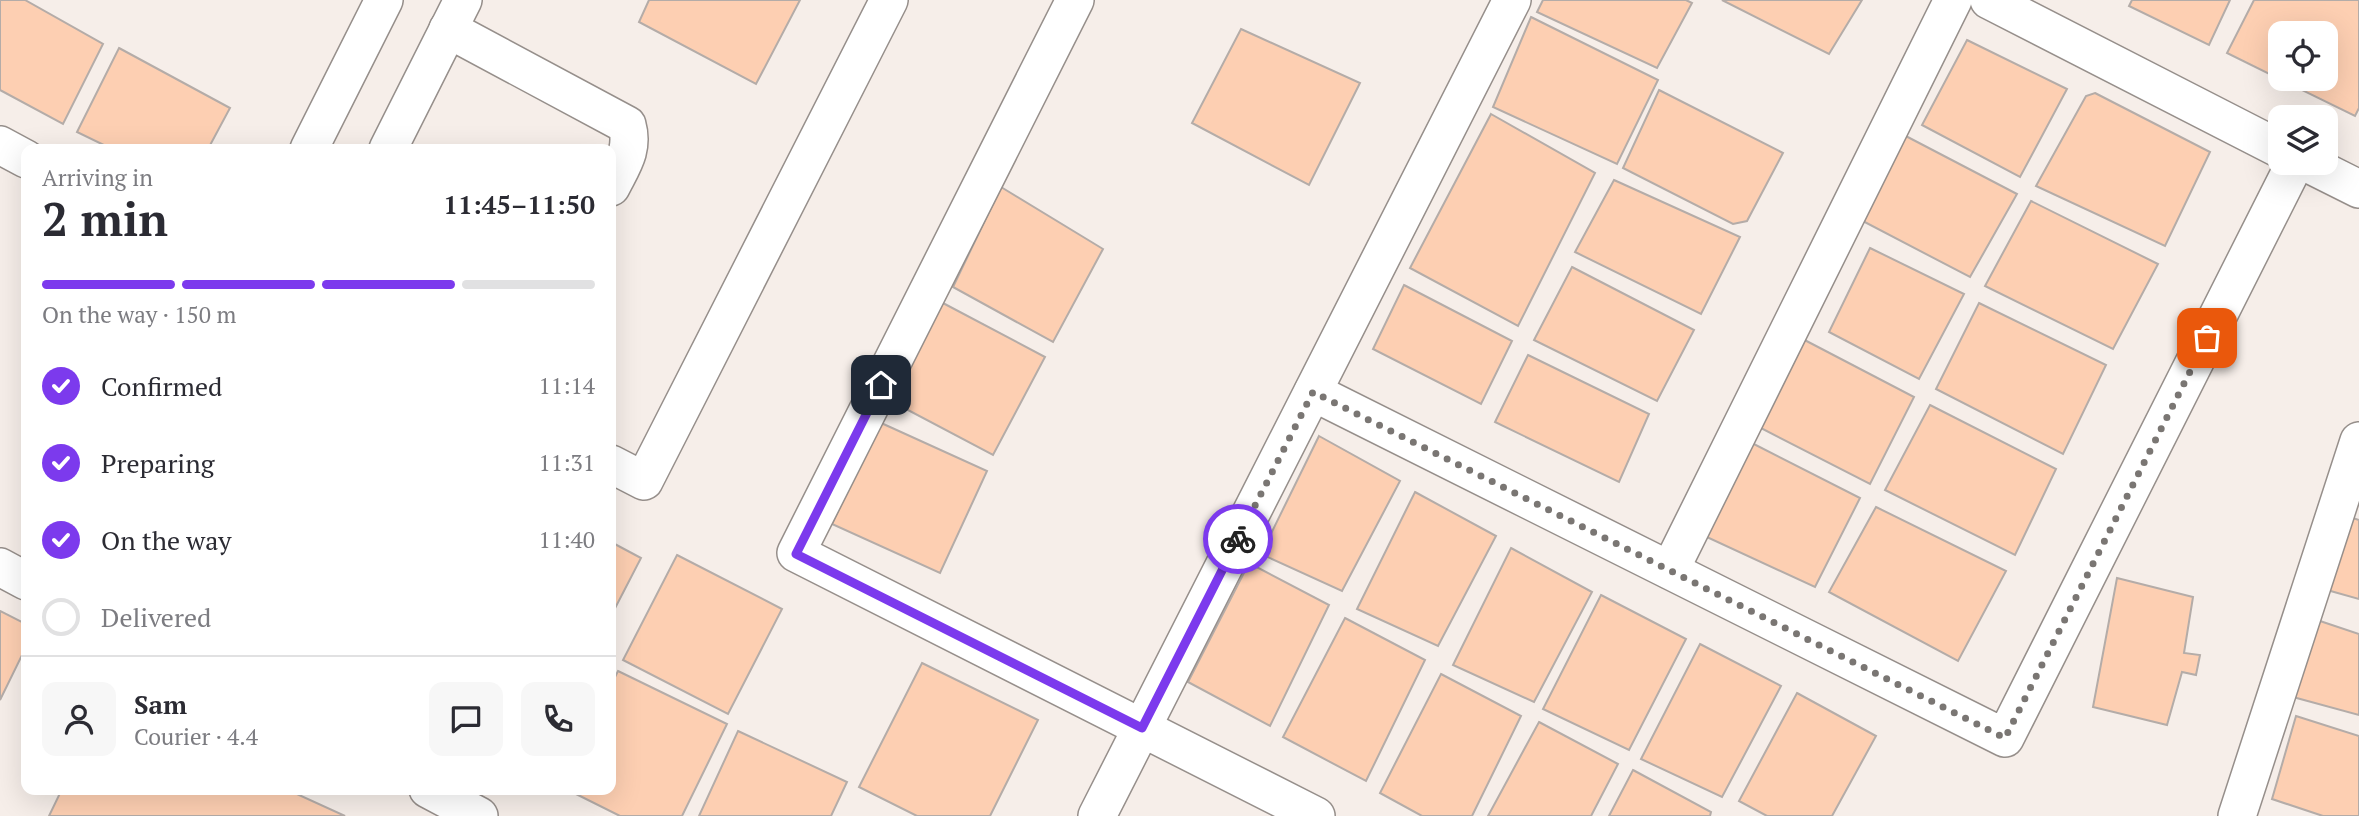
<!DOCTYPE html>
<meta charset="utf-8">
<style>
:root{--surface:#fff;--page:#f7f7f7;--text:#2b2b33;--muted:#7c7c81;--line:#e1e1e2;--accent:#7c3aed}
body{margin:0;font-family:"PT Serif",serif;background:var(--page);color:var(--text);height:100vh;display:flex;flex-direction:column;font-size:26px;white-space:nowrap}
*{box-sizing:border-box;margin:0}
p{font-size:23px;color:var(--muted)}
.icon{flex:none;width:38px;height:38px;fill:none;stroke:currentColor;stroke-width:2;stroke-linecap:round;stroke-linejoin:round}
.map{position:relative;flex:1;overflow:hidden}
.details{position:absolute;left:21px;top:144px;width:595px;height:651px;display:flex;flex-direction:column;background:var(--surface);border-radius:14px;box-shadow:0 7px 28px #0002}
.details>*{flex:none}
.buttons{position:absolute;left:2268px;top:21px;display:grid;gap:14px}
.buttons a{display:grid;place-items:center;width:70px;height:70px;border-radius:14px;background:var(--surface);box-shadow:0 7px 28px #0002;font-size:35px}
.pin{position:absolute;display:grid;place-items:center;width:60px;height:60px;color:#fff;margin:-30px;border-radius:14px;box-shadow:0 4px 10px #0006}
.courier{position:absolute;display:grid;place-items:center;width:70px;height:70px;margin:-35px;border:5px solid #7c3aed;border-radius:50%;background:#fff;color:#222;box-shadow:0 2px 9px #0007}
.overview em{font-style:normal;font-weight:700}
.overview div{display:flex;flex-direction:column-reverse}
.overview{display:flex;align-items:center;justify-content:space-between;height:119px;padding:0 21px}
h1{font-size:46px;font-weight:700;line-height:52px}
.bar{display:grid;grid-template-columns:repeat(4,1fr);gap:10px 7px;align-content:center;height:84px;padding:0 21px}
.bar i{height:9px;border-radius:5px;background:var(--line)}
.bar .active{background:var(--accent)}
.bar p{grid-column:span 4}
.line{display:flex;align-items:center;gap:18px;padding:0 21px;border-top:2px solid var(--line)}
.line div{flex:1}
.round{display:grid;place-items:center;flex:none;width:74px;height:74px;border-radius:14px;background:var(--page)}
ol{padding:0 21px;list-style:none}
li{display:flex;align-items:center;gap:21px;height:77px}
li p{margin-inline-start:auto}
li .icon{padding:7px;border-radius:50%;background:var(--accent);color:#fff;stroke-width:4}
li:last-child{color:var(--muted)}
li i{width:38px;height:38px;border:4px solid var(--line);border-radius:50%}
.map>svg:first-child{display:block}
.building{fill:#fdcfb2;stroke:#b4aca8;stroke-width:2;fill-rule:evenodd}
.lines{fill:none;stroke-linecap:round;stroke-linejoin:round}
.minor-casing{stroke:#968f8b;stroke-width:40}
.minor{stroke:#fff;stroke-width:37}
.done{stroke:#7a7673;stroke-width:7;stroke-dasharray:0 12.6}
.route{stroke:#7c3aed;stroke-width:9}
</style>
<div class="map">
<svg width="2359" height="816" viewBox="0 0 2359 816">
<rect width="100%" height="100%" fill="#f6eee9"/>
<g class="building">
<polygon points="0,0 25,0 103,44 63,124 0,90"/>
<polygon points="649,0 800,0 756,84 639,22"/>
<polygon points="1543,0 1686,0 1692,3 1657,68 1537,12"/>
<polygon points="1722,0 1862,0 1829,54"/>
<polygon points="2132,0 2230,0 2209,45 2129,6"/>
<path d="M 2254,0 L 2359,0 L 2359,108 L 2355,116 L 2227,53 ZM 2280,33 L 2326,33 L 2326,79 L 2280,79 Z"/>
<polygon points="1531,17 1658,80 1617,164 1493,107"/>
<polygon points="1241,29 1360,83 1309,185 1192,123"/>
<polygon points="1967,40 2067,89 2020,177 1922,125"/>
<polygon points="119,48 230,108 208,149 112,149 77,132"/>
<polygon points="1659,90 1783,153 1747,221 1733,224 1623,168"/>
<polygon points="2095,93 2210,152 2165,246 2036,186 2086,96"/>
<polygon points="1491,114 1595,173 1518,326 1410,268"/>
<polygon points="1900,133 2017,194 1970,277 1857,218"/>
<polygon points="1614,180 1740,237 1701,314 1575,252"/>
<polygon points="1001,187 1103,249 1053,342 953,287"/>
<polygon points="2031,201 2158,264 2113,349 1985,286"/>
<polygon points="1870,248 1964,294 1919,379 1829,332"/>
<polygon points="1572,267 1694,330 1657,401 1534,340"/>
<polygon points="1404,285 1512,341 1481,404 1373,349"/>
<polygon points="941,302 1045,357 993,455 889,400"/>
<polygon points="1979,303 2106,365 2063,454 1936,389"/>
<polygon points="1795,335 1914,397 1870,484 1755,425"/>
<polygon points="1528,355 1649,414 1619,482 1495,422"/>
<polygon points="1930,405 2056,469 2015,555 1885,490"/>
<polygon points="879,422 987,471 940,573 832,524"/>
<polygon points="1319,436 1400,481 1342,591 1261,554"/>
<polygon points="1746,440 1860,498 1815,587 1696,532"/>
<polygon points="1415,492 1496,536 1438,646 1357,609"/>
<polygon points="1876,507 2006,571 1958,661 1829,592"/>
<polygon points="2347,516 2359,520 2359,599 2327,590"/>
<polygon points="611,542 641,558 611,616"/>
<polygon points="1511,548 1592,592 1534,702 1453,665"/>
<polygon points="677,555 782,609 728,714 623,660"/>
<polygon points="1249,563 1329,605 1270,726 1188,682"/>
<polygon points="2117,578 2193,597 2184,653 2200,655 2196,675 2182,672 2167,725 2093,707"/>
<polygon points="1601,595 1686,639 1629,750 1543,709"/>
<polygon points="0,611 26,624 26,647 0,700"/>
<polygon points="1345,618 1425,660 1366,781 1283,737"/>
<polygon points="2317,620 2359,634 2359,715 2293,697"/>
<polygon points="1700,644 1781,686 1722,797 1641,759"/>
<polygon points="922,663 1038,720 990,816 917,816 859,787"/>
<polygon points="618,671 727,724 682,816 620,816 566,789 611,789 611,685"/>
<polygon points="1441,674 1521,716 1472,816 1422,816 1380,793"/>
<polygon points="1797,693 1876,736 1832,816 1767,816 1739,801"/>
<polygon points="2296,716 2359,736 2359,816 2323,816 2272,799"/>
<polygon points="1539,722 1618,764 1591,816 1488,816"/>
<polygon points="738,731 847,782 831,816 699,816"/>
<polygon points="1633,770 1711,812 1710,816 1609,816"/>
<polygon points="62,789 286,789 345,816 49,816"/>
</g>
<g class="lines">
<g class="minor-casing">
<g id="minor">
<polyline points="1075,0 796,553 1316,816"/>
<polyline points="1989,0 2280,149"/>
<path d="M 448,29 L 627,125 C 634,150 622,165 611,187"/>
<polyline points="0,145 26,159"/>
<polyline points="309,149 384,0"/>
<polyline points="388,149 463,0"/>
<polyline points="2307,163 2359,189"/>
<polyline points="1313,392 2005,738 2295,163"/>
<polyline points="611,464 644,481 889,0"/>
<polyline points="0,567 26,581"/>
<polyline points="1670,570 1953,0"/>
<polyline points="428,789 479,816"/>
<polyline points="1097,816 1512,0"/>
<polyline points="2237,816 2359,441"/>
</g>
</g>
<use href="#minor" class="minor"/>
</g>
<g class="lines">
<polyline class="done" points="1238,539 1313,392 2005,738 2207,338"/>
<polyline class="route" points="881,385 796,554 1142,728 1238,539"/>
</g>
</svg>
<div class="buttons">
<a><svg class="icon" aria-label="locate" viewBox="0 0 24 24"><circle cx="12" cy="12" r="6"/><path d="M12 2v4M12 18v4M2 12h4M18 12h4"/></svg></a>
<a><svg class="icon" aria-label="layers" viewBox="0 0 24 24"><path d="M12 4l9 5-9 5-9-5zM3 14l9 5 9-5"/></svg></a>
</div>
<div class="pin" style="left:2207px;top:338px;background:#ea580c"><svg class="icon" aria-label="bag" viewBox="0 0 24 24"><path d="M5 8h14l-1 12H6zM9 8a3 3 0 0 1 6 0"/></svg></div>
<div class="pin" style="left:881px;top:385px;background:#1f2937"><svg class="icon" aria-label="home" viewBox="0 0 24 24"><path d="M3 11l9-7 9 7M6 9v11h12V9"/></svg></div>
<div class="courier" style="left:1238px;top:539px"><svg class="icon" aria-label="bike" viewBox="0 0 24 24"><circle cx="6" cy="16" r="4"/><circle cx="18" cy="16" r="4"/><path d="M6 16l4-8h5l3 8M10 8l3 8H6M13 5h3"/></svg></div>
<section class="details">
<div class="overview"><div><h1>2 min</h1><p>Arriving in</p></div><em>11:45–11:50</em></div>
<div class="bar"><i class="active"></i><i class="active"></i><i class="active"></i><i></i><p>On the way · 150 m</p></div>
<ol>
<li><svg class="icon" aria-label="check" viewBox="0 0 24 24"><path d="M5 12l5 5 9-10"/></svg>Confirmed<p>11:14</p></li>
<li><svg class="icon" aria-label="check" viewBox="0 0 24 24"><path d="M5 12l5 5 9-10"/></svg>Preparing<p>11:31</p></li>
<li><svg class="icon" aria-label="check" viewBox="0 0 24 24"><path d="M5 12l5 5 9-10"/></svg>On the way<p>11:40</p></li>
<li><i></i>Delivered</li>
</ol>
<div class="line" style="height:126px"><a class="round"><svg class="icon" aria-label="person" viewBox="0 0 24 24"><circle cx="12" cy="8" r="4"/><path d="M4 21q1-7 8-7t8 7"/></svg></a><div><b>Sam</b><p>Courier · 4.4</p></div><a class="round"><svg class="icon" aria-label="chat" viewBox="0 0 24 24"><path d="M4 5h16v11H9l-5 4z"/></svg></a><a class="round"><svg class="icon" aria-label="phone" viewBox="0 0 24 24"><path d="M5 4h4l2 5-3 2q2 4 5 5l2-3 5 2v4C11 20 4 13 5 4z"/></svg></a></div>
</section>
</div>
